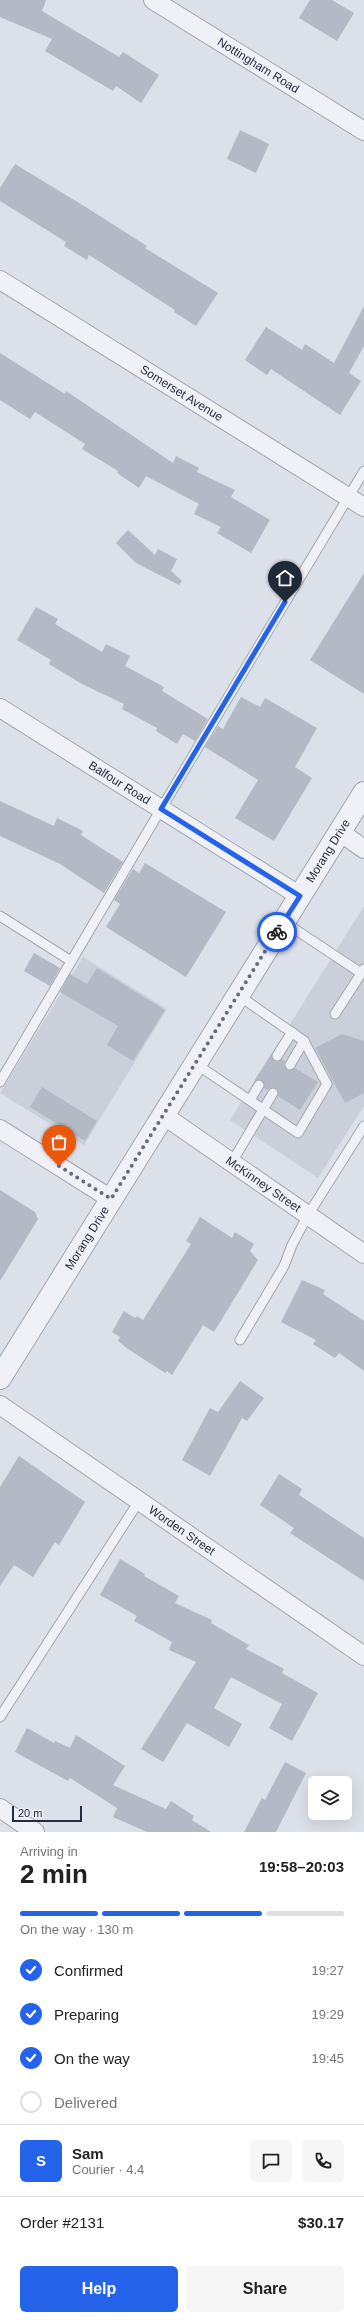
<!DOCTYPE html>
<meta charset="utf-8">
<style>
:root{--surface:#fff;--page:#f6f6f6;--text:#222;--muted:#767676;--line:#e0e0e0;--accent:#2563eb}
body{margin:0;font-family:Arial,sans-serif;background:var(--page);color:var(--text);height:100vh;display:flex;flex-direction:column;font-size:15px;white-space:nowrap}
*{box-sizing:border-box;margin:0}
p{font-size:13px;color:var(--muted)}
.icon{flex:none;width:22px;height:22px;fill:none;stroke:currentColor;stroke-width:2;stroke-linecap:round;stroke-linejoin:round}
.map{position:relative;height:1832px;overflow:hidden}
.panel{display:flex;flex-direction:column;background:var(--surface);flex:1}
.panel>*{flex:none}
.tools{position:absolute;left:308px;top:1776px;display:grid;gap:8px}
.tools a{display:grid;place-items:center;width:44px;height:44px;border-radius:6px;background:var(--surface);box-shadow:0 4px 16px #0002;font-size:20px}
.scale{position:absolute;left:12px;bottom:10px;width:70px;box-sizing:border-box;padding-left:4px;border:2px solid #252d40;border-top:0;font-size:11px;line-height:14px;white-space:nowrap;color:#252d40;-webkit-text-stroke:3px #eceff6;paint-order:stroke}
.pin{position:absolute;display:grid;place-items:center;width:34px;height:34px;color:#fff;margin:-41px -17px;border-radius:50% 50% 50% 0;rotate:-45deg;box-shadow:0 0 4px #0007}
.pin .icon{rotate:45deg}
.courier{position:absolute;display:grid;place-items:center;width:40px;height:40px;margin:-20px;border:3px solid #2563eb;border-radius:50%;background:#fff;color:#222;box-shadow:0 1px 5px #0007}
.overview em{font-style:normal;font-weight:700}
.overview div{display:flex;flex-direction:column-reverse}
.overview{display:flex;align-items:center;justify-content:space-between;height:68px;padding:0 20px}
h1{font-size:26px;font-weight:700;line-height:30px}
.bar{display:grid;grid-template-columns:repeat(4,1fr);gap:6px 4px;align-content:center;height:48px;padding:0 20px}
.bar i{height:5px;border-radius:3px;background:var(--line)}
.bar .on{background:var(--accent)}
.bar p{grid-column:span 4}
.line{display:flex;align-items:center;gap:10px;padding:0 20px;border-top:1px solid var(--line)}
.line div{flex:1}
.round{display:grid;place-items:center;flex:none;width:42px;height:42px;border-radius:6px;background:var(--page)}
ol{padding:0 20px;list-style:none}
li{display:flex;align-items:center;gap:12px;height:44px}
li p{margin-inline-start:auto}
li .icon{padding:4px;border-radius:50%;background:var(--accent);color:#fff;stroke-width:4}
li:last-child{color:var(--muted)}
li i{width:22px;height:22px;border:2px solid var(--line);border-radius:50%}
.action{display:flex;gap:8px;margin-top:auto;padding:8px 20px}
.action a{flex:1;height:46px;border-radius:6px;background:var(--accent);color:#fff;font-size:16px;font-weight:700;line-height:46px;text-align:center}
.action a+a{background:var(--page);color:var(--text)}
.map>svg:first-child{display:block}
.built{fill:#cacfda}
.building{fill:#b3b9c5}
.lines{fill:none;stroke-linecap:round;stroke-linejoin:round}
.service-casing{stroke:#a1a7b2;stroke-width:11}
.minor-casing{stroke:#a1a7b2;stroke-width:20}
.tertiary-casing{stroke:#a1a7b2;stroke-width:24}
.service{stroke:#eff1f6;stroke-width:9}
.minor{stroke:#eff1f6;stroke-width:18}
.tertiary{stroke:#eff1f6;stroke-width:22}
.done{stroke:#656c7b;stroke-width:4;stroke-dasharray:0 7.2}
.route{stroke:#2563eb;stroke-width:5}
.labels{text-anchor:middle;stroke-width:3.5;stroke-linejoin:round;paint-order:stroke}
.street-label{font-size:12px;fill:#252d40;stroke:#eceff6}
</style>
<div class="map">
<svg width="364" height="1832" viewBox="0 0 364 1832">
<rect width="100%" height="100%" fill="#dce0e8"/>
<g class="built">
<polygon points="364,906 364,1106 318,1178 230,1120"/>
<polygon points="83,957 167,1009 84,1145 0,1093"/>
</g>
<g class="building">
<polygon points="0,0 46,0 42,11 119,57 123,52 159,75 141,103 116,86 113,91 45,51 52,39 0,17"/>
<polygon points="310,0 332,0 354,13 337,41 299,18"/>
<polygon points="240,130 269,144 256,173 227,159"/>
<polygon points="15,164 84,206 147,246 145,248 218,293 196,326 174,312 175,310 89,255 87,260 64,246 66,242 0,201 0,188"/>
<polygon points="364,306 364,346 349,373 361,381 340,415 271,369 267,375 245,360 266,327 302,350 305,344 334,363"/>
<polygon points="0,353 65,394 66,391 173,463 176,456 199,468 197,472 235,490 231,497 270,520 251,553 217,533 221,527 194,514 199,504 146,476 139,488 117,473 118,471 82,449 85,444 35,412 30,419 0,400"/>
<polygon points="128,530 155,555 158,549 177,559 171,571 182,581 179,585 136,563 116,543"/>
<polygon points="364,573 364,694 310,660"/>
<polygon points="36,607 58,619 55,624 102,652 106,644 130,656 125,666 164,687 162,691 208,719 195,741 183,734 177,744 156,731 157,728 122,709 124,704 82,684 49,664 51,660 17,640"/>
<polygon points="241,697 260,707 265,698 317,728 295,767 312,778 274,841 235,818 258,780 205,747 218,726 223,729"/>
<polygon points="0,801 54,826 57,818 83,831 81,835 123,862 104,893 60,864 0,836"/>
<polygon points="145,863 226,912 186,977 106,927 120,904 114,900 133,869 139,873"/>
<polygon points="34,953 60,968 50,986 24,971"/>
<polygon points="97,968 165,1010 133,1061 107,1045 118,1026 60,992 70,974 87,984"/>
<polygon points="342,1034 364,1041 364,1093 345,1103 315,1048"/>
<polygon points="272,1053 274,1061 277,1062 282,1059 285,1061 284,1065 287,1070 290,1071 295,1068 318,1082 300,1110 278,1096 276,1088 273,1087 268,1090 264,1088 262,1080 254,1081"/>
<polygon points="42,1087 97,1121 85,1141 30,1107"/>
<polygon points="0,1190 35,1212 38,1219 0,1281"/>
<polygon points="200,1217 232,1238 235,1232 254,1244 250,1251 258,1260 214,1332 203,1325 172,1375 167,1371 165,1373 128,1349 118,1341 120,1337 112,1332 124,1311 135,1318 137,1316 143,1320 191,1244 186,1241"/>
<polygon points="302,1280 325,1290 323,1294 364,1321 364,1371 339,1353 335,1358 313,1344 316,1340 281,1322"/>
<polygon points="240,1381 264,1398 247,1421 242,1418 210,1476 182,1460 210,1408 218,1412"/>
<polygon points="19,1456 85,1502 59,1545 55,1542 33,1577 14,1565 0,1586 0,1487"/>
<polygon points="279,1474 302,1489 299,1495 364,1538 364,1581 290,1533 294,1528 260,1505"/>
<polygon points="120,1559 145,1574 144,1576 179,1596 175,1603 212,1620 211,1623 249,1645 246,1649 284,1669 282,1673 318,1693 292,1741 269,1728 282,1704 231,1677 214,1708 242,1724 229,1747 187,1723 163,1762 141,1749 196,1662 169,1650 172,1642 134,1621 137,1616 100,1595"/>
<polygon points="27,1728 54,1743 55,1741 70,1748 76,1735 125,1766 113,1785 166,1809 171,1801 194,1816 192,1820 211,1832 147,1832 113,1817 117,1808 70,1778 68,1781 15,1752"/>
<polygon points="285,1762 306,1773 276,1832 244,1832 262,1798 265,1800"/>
</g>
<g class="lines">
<g class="service-casing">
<g id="service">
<polyline points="0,916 71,961"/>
<polyline points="284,922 361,973"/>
<polyline points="238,995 304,1041 290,1065"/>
<polyline points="335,1014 364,969"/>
<polyline points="277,1056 292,1032"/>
<polyline points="196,1064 298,1133 327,1084 304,1041"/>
<polyline points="0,1082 161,809 364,471"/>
<polyline points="250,1100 259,1085"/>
<polyline points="232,1162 273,1093"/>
<polyline points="240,1340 284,1266 292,1245 308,1215 364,1126"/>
<polyline points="0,1717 139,1501"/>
</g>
</g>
<g class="minor-casing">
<g id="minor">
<path id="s1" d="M 153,0 L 364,131"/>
<path id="s2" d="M 0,280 L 364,507"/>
<path id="s3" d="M 0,708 L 300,896"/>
<polyline points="340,832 364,849"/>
<path id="s4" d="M 163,1115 L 364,1254"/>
<polyline points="0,1129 111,1199"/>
<path id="s5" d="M 0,1405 L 364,1656"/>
<polyline points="0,1808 35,1832"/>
</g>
</g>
<g class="tertiary-casing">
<g id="tertiary">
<path id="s6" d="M 0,1378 L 364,793"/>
</g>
</g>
<use href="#service" class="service"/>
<use href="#minor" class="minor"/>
<use href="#tertiary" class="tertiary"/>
</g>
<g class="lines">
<polyline class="done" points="59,1166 111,1199 277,932"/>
<polyline class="route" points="277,932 300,896 161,809 285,602"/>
</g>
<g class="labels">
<g class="street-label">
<text dy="4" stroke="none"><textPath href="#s1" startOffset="124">Nottingham Road</textPath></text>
<text dy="4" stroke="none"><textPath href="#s2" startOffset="214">Somerset Avenue</textPath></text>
<text dy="4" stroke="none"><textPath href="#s3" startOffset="141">Balfour Road</textPath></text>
<text dy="4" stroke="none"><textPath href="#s6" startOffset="621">Morang Drive</textPath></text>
<text dy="4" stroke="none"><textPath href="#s4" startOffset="122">McKinney Street</textPath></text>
<text dy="4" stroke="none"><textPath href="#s6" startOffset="165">Morang Drive</textPath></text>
<text dy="4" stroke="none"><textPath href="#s5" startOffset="221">Worden Street</textPath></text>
</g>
</g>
</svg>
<div class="tools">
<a><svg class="icon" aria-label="layers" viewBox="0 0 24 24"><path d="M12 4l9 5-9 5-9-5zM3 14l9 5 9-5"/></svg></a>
</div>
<div class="scale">20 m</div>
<div class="pin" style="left:59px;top:1166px;background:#ea580c"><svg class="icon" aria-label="bag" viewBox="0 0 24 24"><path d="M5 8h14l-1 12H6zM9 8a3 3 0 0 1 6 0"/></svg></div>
<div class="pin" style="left:285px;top:602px;background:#1f2937"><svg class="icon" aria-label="home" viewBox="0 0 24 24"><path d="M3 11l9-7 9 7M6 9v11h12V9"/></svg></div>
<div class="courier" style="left:277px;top:932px"><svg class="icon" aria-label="bike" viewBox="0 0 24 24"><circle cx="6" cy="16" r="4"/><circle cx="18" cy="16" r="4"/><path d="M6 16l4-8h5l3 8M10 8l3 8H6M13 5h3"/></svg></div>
</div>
<section class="panel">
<div class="overview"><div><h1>2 min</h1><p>Arriving in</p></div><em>19:58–20:03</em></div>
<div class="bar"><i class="on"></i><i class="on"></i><i class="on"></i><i></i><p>On the way · 130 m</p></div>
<ol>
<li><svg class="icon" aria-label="check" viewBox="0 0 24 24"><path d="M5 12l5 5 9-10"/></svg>Confirmed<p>19:27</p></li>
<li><svg class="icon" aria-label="check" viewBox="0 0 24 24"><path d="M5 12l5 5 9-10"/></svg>Preparing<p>19:29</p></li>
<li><svg class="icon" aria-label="check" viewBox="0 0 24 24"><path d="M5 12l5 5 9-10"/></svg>On the way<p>19:45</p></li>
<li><i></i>Delivered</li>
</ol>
<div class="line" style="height:72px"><b class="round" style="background:var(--accent);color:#fff">S</b><div><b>Sam</b><p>Courier · 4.4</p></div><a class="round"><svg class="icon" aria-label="chat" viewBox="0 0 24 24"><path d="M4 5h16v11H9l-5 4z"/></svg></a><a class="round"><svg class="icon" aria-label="phone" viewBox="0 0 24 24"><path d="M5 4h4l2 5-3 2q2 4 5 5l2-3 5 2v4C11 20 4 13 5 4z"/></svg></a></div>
<div class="line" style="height:52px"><div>Order #2131</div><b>$30.17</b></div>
<div class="action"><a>Help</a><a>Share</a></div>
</section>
